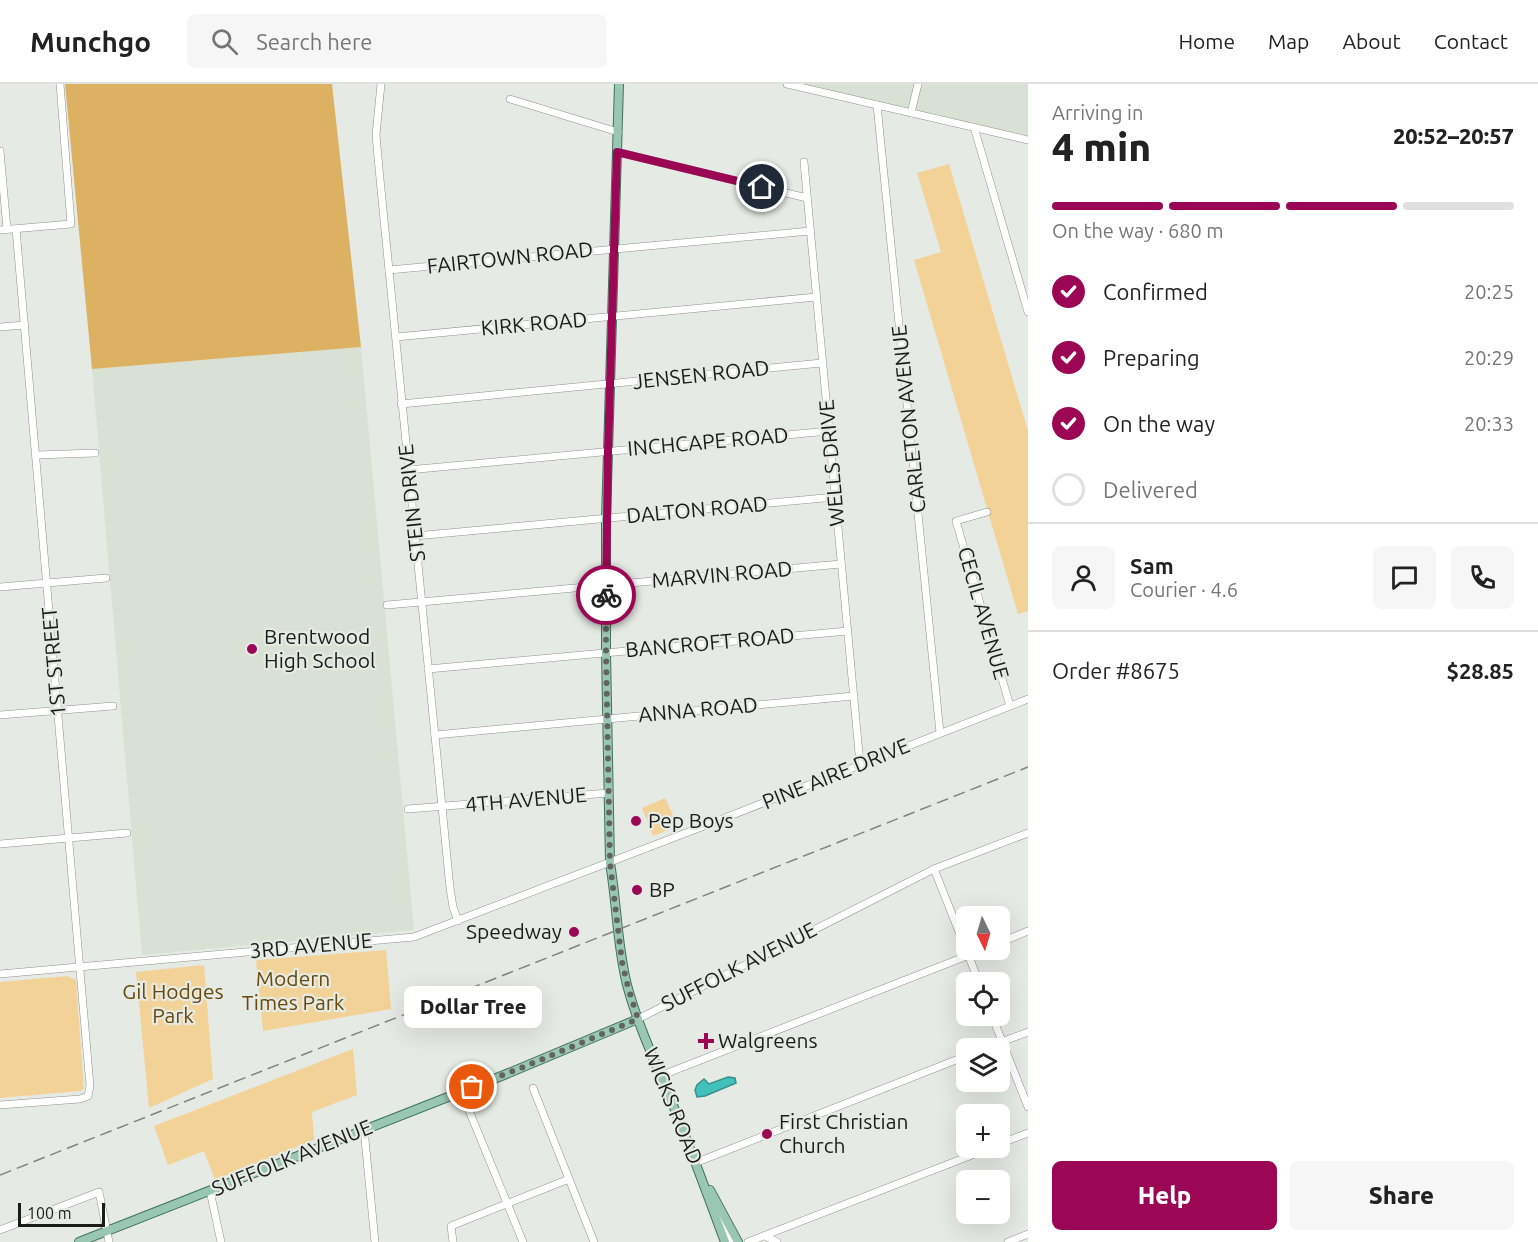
<!DOCTYPE html>
<meta charset="utf-8">
<style>
:root{--surface:#fff;--page:#f6f6f6;--text:#222;--muted:#767676;--line:#e0e0e0;--accent:#9b0655}
body{margin:0;font-family:Ubuntu,sans-serif;background:var(--page);color:var(--text);height:100vh;display:flex;flex-direction:column;font-size:22px;white-space:nowrap}
*{box-sizing:border-box;margin:0}
p{font-size:20px;color:var(--muted)}
.icon{flex:none;width:33px;height:33px;fill:none;stroke:currentColor;stroke-width:2;stroke-linecap:round;stroke-linejoin:round}
.map{position:relative;flex:1;overflow:hidden}
.sheet{display:flex;flex-direction:column;background:var(--surface);width:510px}
.sheet>*{flex:none}
.needle{width:39px;rotate:175deg}
.buttons{position:absolute;left:956px;top:822px;display:grid;gap:12px}
.buttons a{display:grid;place-items:center;width:54px;height:54px;border-radius:9px;background:var(--surface);box-shadow:0 6px 24px #0002;font-size:30px}
.scale{position:absolute;left:18px;bottom:15px;width:87px;box-sizing:border-box;padding-left:6px;border:3px solid #1b1c1a;border-top:0;font-size:16px;line-height:21px;white-space:nowrap;color:#1b1c1a;-webkit-text-stroke:4px #e6eae4;paint-order:stroke}
.pin{position:absolute;display:grid;place-items:center;width:51px;height:51px;color:#fff;margin:-26px;border:3px solid #fff;border-radius:50%;box-shadow:0 2px 6px #0007}
.courier{position:absolute;display:grid;place-items:center;width:60px;height:60px;margin:-30px;border:4px solid #9b0655;border-radius:50%;background:#fff;color:#222;box-shadow:0 2px 8px #0007}
.bubble{position:absolute;height:42px;border-radius:9px;background:var(--surface);box-shadow:0 6px 24px #0002;font-size:20px;font-weight:800;line-height:42px;text-align:center}
.summary em{font-style:normal;font-weight:800}
.summary div{display:flex;flex-direction:column-reverse}
.summary{display:flex;align-items:center;justify-content:space-between;height:102px;padding:0 24px}
h1{font-size:39px;font-weight:800;line-height:45px}
.bar{display:grid;grid-template-columns:repeat(4,1fr);gap:9px 6px;align-content:center;height:72px;padding:0 24px}
.bar i{height:8px;border-radius:4px;background:var(--line)}
.bar .selected{background:var(--accent)}
.bar p{grid-column:span 4}
.line{display:flex;align-items:center;gap:15px;padding:0 24px;border-top:2px solid var(--line)}
.line div{flex:1}
.round{display:grid;place-items:center;flex:none;width:63px;height:63px;border-radius:9px;background:var(--page)}
ol{padding:0 24px;list-style:none}
li{display:flex;align-items:center;gap:18px;height:66px}
li p{margin-inline-start:auto}
li .icon{padding:6px;border-radius:50%;background:var(--accent);color:#fff;stroke-width:4}
li:last-child{color:var(--muted)}
li i{width:33px;height:33px;border:3px solid var(--line);border-radius:50%}
.button{display:flex;gap:12px;margin-top:auto;padding:12px 24px}
.button a{flex:1;height:69px;border-radius:9px;background:var(--accent);color:#fff;font-size:24px;font-weight:800;line-height:69px;text-align:center}
.button a+a{background:var(--page);color:var(--text)}
header{display:flex;align-items:center;gap:36px;box-sizing:border-box;height:84px;padding:0 30px;background:var(--surface);border-bottom:2px solid var(--line)}
header strong{font-size:28px}
nav{display:flex;gap:33px;margin-inline-start:auto;font-size:21px}
.search{width:420px;height:54px;background:var(--page);display:flex;align-items:center;gap:15px;box-sizing:border-box;padding:0 21px;border-radius:9px;color:var(--muted);font-size:22px}
main{display:flex;flex:1;min-height:0}
.map>svg:first-child{display:block}
.built{fill:#d8e1d4}
.green{fill:#f3d298}
.forest{fill:#ddb162}
.water{fill:#41c1bc;stroke:#36908b;stroke-width:1.5}
.lines{fill:none;stroke-linecap:round;stroke-linejoin:round}
.minor-casing{stroke:#8e928d;stroke-width:8}
.major-casing{stroke:#42735d;stroke-width:10}
.minor{stroke:#fff;stroke-width:7}
.major{stroke:#9ac7b3;stroke-width:8}
.rail{stroke:#80837f;stroke-width:1.5;stroke-dasharray:12 6;stroke-linecap:butt}
.done{stroke:#626461;stroke-width:6;stroke-dasharray:0 10.8}
.route{stroke:#9b0655;stroke-width:8}
.poi-dot{fill:#9b0655;stroke:#e6eae4;stroke-width:2}
.labels{text-anchor:middle;stroke-width:4.5;stroke-linejoin:round;paint-order:stroke}
.street-label{font-size:21px;fill:#1b1c1a;stroke:#e6eae4}
.poi-label{font-size:21px;fill:#1b1c1a;stroke:#e6eae4;text-anchor:start}
.park-label{font-size:21px;fill:#674909;stroke:#e6eae4}
</style>
<header>
<strong>Munchgo</strong>
<div class="search"><svg class="icon" aria-label="search" viewBox="0 0 24 24"><circle cx="10" cy="10" r="6"/><path d="M15 15l6 6"/></svg>Search here</div>
<nav><a>Home</a><a>Map</a><a>About</a><a>Contact</a></nav>
</header>
<main>
<div class="map">
<svg width="1028" height="1158" viewBox="0 0 1028 1158">
<rect width="100%" height="100%" fill="#e6eae4"/>
<g class="built">
<polygon points="787,0 1028,0 1028,56"/>
<polygon points="361,263 414,846 142,871 92,285"/>
</g>
<g class="green">
<polygon points="949,80 1028,347 1028,527 1018,530 914,176 941,168 917,89"/>
<polygon points="665,714 678,742 653,752 642,724"/>
<polygon points="386,866 391,925 263,947 256,876"/>
<polygon points="204,881 213,995 149,1024 136,888"/>
<polygon points="67,892 76,896 84,1005 80,1007 0,1014 0,898"/>
<polygon points="353,965 357,1011 312,1028 314,1056 215,1096 204,1067 168,1081 154,1042"/>
</g>
<polygon class="forest" points="65,0 332,0 361,263 92,285"/>
<polygon class="water" points="728,993 735,994 736,999 705,1012 697,1013 695,1006 697,1001 704,995 709,1000"/>
<g class="lines">
<g class="minor-casing">
<g id="minor">
<polyline points="381,0 376,51 380,95 450,804 453,823 458,837"/>
<polyline points="787,0 1028,56"/>
<polyline points="510,15 618,48"/>
<polyline points="877,21 940,649"/>
<polyline points="911,29 918,0"/>
<polyline points="974,43 1028,228"/>
<polyline points="0,67 7,145"/>
<polyline points="617,68 807,114"/>
<polyline points="804,78 860,680"/>
<polyline points="0,146 71,140 60,0"/>
<polyline points="389,186 810,147"/>
<polyline points="0,243 25,241"/>
<polyline points="396,253 816,213"/>
<polyline points="401,320 822,279"/>
<polyline points="37,371 95,369"/>
<polyline points="408,386 829,347"/>
<polyline points="987,428 956,437 1010,622"/>
<polyline points="415,452 835,413"/>
<polyline points="0,503 106,494"/>
<polyline points="387,521 841,480"/>
<polyline points="428,585 848,547"/>
<polyline points="0,631 113,622"/>
<polyline points="435,651 854,612"/>
<polyline points="408,725 609,709"/>
<polyline points="0,760 127,749"/>
<polyline points="934,785 979,898"/>
<polyline points="999,859 1028,847"/>
<polyline points="0,890 414,853 712,739 1028,615"/>
<polyline points="992,932 1028,1023"/>
<polyline points="638,935 934,785 1028,749"/>
<polyline points="985,964 1028,948"/>
<polyline points="660,992 982,866"/>
<polyline points="533,1004 594,1158"/>
<polyline points="461,1007 523,1158"/>
<polyline points="0,1021 80,1015 88,1012 90,1002 16,145"/>
<polyline points="364,1045 375,1158"/>
<polyline points="999,1060 1028,1049"/>
<polyline points="695,1079 966,972"/>
<polyline points="210,1107 221,1158"/>
<polyline points="719,1135 732,1158"/>
<polyline points="0,1146 99,1108 109,1158"/>
<polyline points="765,1152 777,1158"/>
<polyline points="453,1158 451,1142 569,1095"/>
<polyline points="748,1158 990,1064"/>
<polyline points="1008,1158 1028,1150"/>
</g>
</g>
<g class="major-casing">
<g id="major">
<path d="M 619,0 L 606,435 L 606,569 L 610,779 C 617,820 617,861 627,901 C 638,942 657,982 673,1021 C 691,1066 708,1112 725,1158"/>
<polyline points="710,1106 738,1158"/>
<polyline points="79,1158 504,991 638,935"/>
</g>
</g>
<use href="#minor" class="minor"/>
<use href="#major" class="major"/>
<polyline class="rail" points="0,1091 1028,683"/>
</g>
<g class="lines">
<polyline class="done" points="472,1003 526,982 638,935 628,903 622,878 610,779 606,569 606,511"/>
<polyline class="route" points="606,511 608,368 617,68 762,103"/>
</g>
<g class="poi-dot">
<circle cx="252" cy="565" r="6"/>
<circle cx="636" cy="737" r="6"/>
<circle cx="637" cy="806" r="6"/>
<circle cx="574" cy="848" r="6"/>
<path d="M703 948h6v6h6v6h-6v6h-6v-6h-6v-6h6z"/>
<circle cx="767" cy="1050" r="6"/>
</g>
<g class="labels">
<g class="street-label">
<text transform="translate(510 174) rotate(-6)" y="7">FAIRTOWN ROAD</text>
<text transform="translate(534 240) rotate(-5)" y="7">KIRK ROAD</text>
<text transform="translate(701 291) rotate(-6)" y="7">JENSEN ROAD</text>
<text transform="translate(909 335) rotate(-96)" y="7">CARLETON AVENUE</text>
<text transform="translate(708 358) rotate(-5)" y="7">INCHCAPE ROAD</text>
<text transform="translate(832 379) rotate(-95)" y="7">WELLS DRIVE</text>
<text transform="translate(412 419) rotate(-96)" y="7">STEIN DRIVE</text>
<text transform="translate(697 426) rotate(-5)" y="7">DALTON ROAD</text>
<text transform="translate(722 491) rotate(-5)" y="7">MARVIN ROAD</text>
<text transform="translate(983 529) rotate(74)" y="7">CECIL AVENUE</text>
<text transform="translate(710 559) rotate(-5)" y="7">BANCROFT ROAD</text>
<text transform="translate(54 578) rotate(-95)" y="7">1ST STREET</text>
<text transform="translate(698 626) rotate(-5)" y="7">ANNA ROAD</text>
<text transform="translate(836 690) rotate(-22)" y="7">PINE AIRE DRIVE</text>
<text transform="translate(526 716) rotate(-5)" y="7">4TH AVENUE</text>
<text transform="translate(311 862) rotate(-5)" y="7">3RD AVENUE</text>
<text transform="translate(739 883) rotate(-27)" y="7">SUFFOLK AVENUE</text>
<text transform="translate(673 1022) rotate(68)" y="7">WICKS ROAD</text>
<text transform="translate(292 1074) rotate(-22)" y="7">SUFFOLK AVENUE</text>
</g>
<g class="poi-label">
<text x="264" y="560">Brentwood<tspan x="264" dy="24">High School</tspan></text>
<text x="648" y="744">Pep Boys</text>
<text x="649" y="813">BP</text>
<text x="562" y="855" text-anchor="end">Speedway</text>
<text x="718" y="964">Walgreens</text>
<text x="779" y="1045">First Christian<tspan x="779" dy="24">Church</tspan></text>
</g>
<g class="park-label">
<text x="293" y="902">Modern<tspan x="293" dy="24">Times Park</tspan></text>
<text x="173" y="915">Gil Hodges<tspan x="173" dy="24">Park</tspan></text>
</g>
</g>
</svg>
<div class="buttons">
<a><svg class="needle" viewBox="-14 -14 28 28"><path d="M0-13l5 13h-10z" fill="#e53935"/><path d="M0 13l5-13h-10z" fill="#767676"/></svg></a>
<a><svg class="icon" aria-label="locate" viewBox="0 0 24 24"><circle cx="12" cy="12" r="6"/><path d="M12 2v4M12 18v4M2 12h4M18 12h4"/></svg></a>
<a><svg class="icon" aria-label="layers" viewBox="0 0 24 24"><path d="M12 4l9 5-9 5-9-5zM3 14l9 5 9-5"/></svg></a>
<a>+</a>
<a>−</a>
</div>
<div class="scale">100 m</div>
<div class="pin" style="left:472px;top:1003px;background:#ea580c"><svg class="icon" aria-label="bag" viewBox="0 0 24 24"><path d="M5 8h14l-1 12H6zM9 8a3 3 0 0 1 6 0"/></svg></div>
<div class="pin" style="left:762px;top:103px;background:#1f2937"><svg class="icon" aria-label="home" viewBox="0 0 24 24"><path d="M3 11l9-7 9 7M6 9v11h12V9"/></svg></div>
<div class="courier" style="left:606px;top:511px"><svg class="icon" aria-label="bike" viewBox="0 0 24 24"><circle cx="6" cy="16" r="4"/><circle cx="18" cy="16" r="4"/><path d="M6 16l4-8h5l3 8M10 8l3 8H6M13 5h3"/></svg></div>
<div class="bubble" style="left:404px;top:902px;width:138px">Dollar Tree</div>
</div>
<section class="sheet">
<div class="summary"><div><h1>4 min</h1><p>Arriving in</p></div><em>20:52–20:57</em></div>
<div class="bar"><i class="selected"></i><i class="selected"></i><i class="selected"></i><i></i><p>On the way · 680 m</p></div>
<ol>
<li><svg class="icon" aria-label="check" viewBox="0 0 24 24"><path d="M5 12l5 5 9-10"/></svg>Confirmed<p>20:25</p></li>
<li><svg class="icon" aria-label="check" viewBox="0 0 24 24"><path d="M5 12l5 5 9-10"/></svg>Preparing<p>20:29</p></li>
<li><svg class="icon" aria-label="check" viewBox="0 0 24 24"><path d="M5 12l5 5 9-10"/></svg>On the way<p>20:33</p></li>
<li><i></i>Delivered</li>
</ol>
<div class="line" style="height:108px"><a class="round"><svg class="icon" aria-label="person" viewBox="0 0 24 24"><circle cx="12" cy="8" r="4"/><path d="M4 21q1-7 8-7t8 7"/></svg></a><div><b>Sam</b><p>Courier · 4.6</p></div><a class="round"><svg class="icon" aria-label="chat" viewBox="0 0 24 24"><path d="M4 5h16v11H9l-5 4z"/></svg></a><a class="round"><svg class="icon" aria-label="phone" viewBox="0 0 24 24"><path d="M5 4h4l2 5-3 2q2 4 5 5l2-3 5 2v4C11 20 4 13 5 4z"/></svg></a></div>
<div class="line" style="height:78px"><div>Order #8675</div><b>$28.85</b></div>
<div class="button"><a>Help</a><a>Share</a></div>
</section>
</main>
